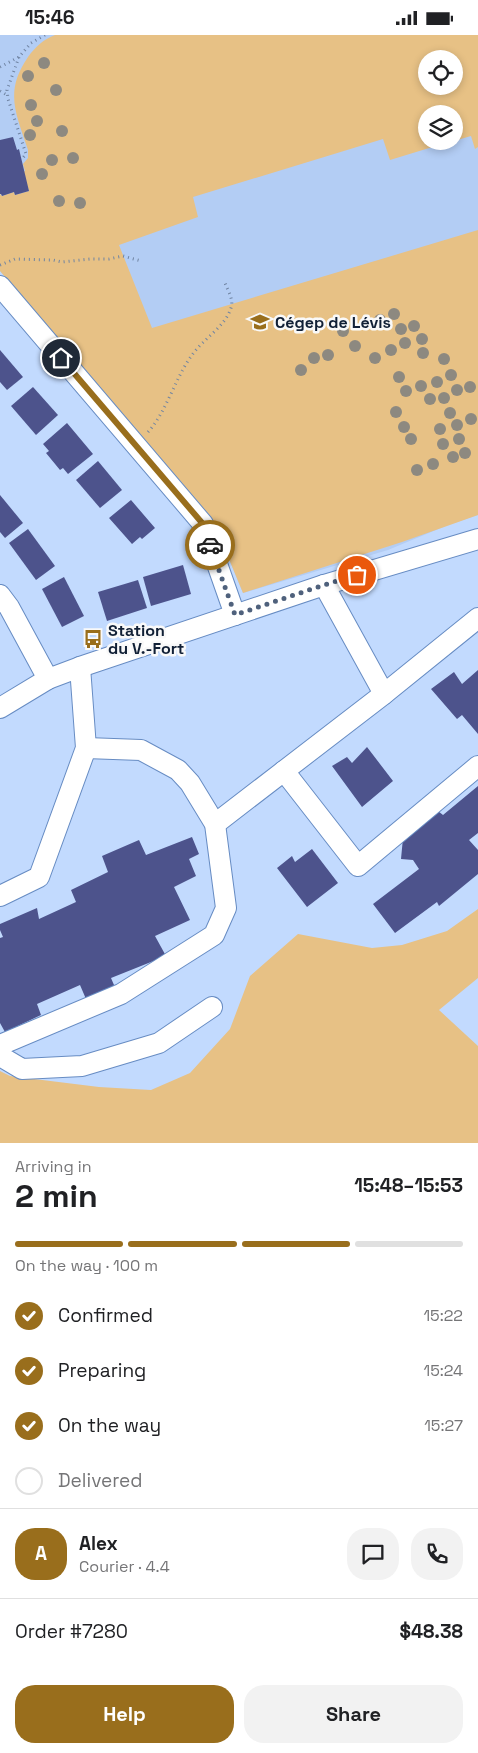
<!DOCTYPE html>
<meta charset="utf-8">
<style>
:root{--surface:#fff;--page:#f2f2f2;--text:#202124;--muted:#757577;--line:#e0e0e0;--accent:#996e1c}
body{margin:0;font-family:"Space Grotesk",sans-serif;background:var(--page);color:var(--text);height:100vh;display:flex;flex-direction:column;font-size:19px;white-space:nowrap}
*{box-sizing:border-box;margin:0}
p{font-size:16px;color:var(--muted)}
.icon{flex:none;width:28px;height:28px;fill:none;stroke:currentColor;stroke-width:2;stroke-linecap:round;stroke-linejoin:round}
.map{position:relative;height:1108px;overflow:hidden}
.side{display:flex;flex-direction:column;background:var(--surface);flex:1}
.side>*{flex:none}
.buttons{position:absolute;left:418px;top:15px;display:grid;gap:10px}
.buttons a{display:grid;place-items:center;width:45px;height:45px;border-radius:50%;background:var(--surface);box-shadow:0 2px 8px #0003;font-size:25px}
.pin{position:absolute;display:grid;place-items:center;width:42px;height:42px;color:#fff;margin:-21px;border:2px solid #fff;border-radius:50%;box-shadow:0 1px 5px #0007}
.courier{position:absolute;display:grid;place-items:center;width:50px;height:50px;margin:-25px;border:4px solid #996e1c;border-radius:50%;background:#fff;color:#222;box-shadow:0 1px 6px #0007}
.headline em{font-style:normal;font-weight:800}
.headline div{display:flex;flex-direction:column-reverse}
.headline{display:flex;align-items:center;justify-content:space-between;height:85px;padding:0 15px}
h1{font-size:32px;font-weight:800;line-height:38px}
.bar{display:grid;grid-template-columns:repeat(4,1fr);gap:8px 5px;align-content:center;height:60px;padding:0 15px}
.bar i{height:6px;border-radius:4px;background:var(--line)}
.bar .selected{background:var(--accent)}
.bar p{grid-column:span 4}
.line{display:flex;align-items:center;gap:12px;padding:0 15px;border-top:1px solid var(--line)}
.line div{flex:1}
.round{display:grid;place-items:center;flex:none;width:52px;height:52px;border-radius:20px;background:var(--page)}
ol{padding:0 15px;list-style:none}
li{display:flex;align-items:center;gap:15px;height:55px}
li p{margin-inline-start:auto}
li .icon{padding:5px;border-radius:50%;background:var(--accent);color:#fff;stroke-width:4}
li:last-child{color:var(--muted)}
li i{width:28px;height:28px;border:2px solid var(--line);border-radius:50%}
.primary-button{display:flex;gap:10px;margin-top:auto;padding:10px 15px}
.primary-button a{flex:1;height:58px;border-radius:20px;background:var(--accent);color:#fff;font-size:20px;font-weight:800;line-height:58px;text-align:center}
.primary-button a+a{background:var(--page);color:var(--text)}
.status{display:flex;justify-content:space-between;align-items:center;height:35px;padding:0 25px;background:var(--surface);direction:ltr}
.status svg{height:14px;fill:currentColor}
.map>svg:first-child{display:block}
.built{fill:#b3cdf4;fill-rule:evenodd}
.green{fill:#e7c185;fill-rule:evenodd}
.building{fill:#4d538c}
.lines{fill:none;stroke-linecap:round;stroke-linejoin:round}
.minor-casing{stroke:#678cc3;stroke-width:22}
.path{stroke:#7084a2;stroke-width:3;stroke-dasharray:1 4;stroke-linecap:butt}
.minor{stroke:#fff;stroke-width:20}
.tree{fill:#8d8980}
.done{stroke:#4f617c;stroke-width:5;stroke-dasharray:0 9}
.route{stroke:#996e1c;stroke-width:6}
.labels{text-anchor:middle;stroke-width:5;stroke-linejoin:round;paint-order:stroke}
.poi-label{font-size:16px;font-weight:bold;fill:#112036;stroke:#f9f9f9;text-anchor:start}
</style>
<div class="status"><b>15:46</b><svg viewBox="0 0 49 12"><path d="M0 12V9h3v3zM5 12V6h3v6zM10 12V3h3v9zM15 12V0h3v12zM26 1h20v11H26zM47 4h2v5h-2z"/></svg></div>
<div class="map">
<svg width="478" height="1108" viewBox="0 0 478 1108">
<rect width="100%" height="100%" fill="#c2dafe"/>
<path class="built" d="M 0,0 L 478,0 L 478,480 L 448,490 L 388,515 L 243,558 L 214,488 L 0,236 ZM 426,24 L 454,24 L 454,51 L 426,51 ZM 426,79 L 454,79 L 454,106 L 426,106 Z"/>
<g class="green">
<path d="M 55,0 L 478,0 L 478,112 L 475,114 L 471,101 L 454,106 L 454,79 L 426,79 L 426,106 L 452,106 L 390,125 L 383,104 L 193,162 L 198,182 L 119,210 L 152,293 L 478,195 L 478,480 L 402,507 L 243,558 L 214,488 L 0,236 L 0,159 L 2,161 L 14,157 L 15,160 L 29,156 L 23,137 L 25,136 L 23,129 L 28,123 L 28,115 C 16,78 4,57 28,22 C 35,12 44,4 55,0 ZM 426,24 L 454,24 L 454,51 L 426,51 Z"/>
<polygon points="478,874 478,943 439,975 478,1011 478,1108 0,1108 0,1036 10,1041 99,1052 151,1055 190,1038 230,994 250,941 298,899 372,913 402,910 447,896"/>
</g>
<g class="building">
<polygon points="13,102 17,115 19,114 29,156 15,160 14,157 2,161 1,159 0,159 0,105"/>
<polygon points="0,315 23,342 7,355 0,347"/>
<polygon points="33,352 58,380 36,400 11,371"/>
<polygon points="67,388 93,419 68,439 63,433 60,435 46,418 49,416 43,409"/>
<polygon points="98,426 122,455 100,473 76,445"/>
<polygon points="0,460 23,488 5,503 0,497"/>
<polygon points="131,465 155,493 142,504 140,502 132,509 109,483"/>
<polygon points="28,494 55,531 36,545 9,508"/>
<polygon points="183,530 191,559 151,571 143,542"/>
<polygon points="64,542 84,581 62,592 42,554"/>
<polygon points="138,545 147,573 107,586 98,557"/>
<polygon points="478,635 478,699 462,680 457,684 431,654 454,637 462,649"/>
<polygon points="367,712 393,746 362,772 332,731 347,722 352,728"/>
<polygon points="478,751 478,798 469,805 478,815 478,839 439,871 437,867 395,898 373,869 419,834 413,825 401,824 403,803 438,776 443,780"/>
<polygon points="192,802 199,819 189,824 196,841 174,852 190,885 155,901 166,921 111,943 117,957 86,964 80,950 37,969 41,980 5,997 0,988 0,903 3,902 0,895 0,889 37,873 39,884 76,867 71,855 108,837 102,821 139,805 146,820"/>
<polygon points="312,814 338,848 307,872 277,833 292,821 295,827"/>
</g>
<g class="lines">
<g class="minor-casing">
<g id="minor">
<polyline points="0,251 203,489 235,580"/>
<polyline points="324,550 384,659"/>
<polyline points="0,560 9,572 48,644"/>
<polyline points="0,673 48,644 80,632 324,550 478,504"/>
<polyline points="284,736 358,831 478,731"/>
<polyline points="215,789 384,659 478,583"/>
<polyline points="0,861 39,842 86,713 80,632"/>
<polyline points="0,1010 121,959 214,900 226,873 215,789 190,748 178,735 141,715 86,713"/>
<polyline points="0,1021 22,1034 82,1031 159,1008 212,972"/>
</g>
</g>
<g class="path">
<polyline points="19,22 7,55 8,64 26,119 22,124"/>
<polyline points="0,32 19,22 31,8 45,0"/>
<polyline points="0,56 7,60"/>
<polyline points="0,230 15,224 53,225 62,227 90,224 109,224 123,221 141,226"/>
<path d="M 148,397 C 167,376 175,343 192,320 C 203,304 225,292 231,273 C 234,265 228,256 225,248"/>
</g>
<use href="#minor" class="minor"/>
</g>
<g class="tree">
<circle cx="44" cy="28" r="6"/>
<circle cx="28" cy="41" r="6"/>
<circle cx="56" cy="55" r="6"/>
<circle cx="31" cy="70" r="6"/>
<circle cx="37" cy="86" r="6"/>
<circle cx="62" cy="96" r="6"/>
<circle cx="30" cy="100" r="6"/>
<circle cx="73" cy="123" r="6"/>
<circle cx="52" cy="125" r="6"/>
<circle cx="42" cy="139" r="6"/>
<circle cx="59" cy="166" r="6"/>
<circle cx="80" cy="168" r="6"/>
<circle cx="394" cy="279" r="6"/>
<circle cx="380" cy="285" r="6"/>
<circle cx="365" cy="289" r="6"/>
<circle cx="414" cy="291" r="6"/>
<circle cx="401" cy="294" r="6"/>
<circle cx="343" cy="296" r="6"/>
<circle cx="422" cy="304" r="6"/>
<circle cx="405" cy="308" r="6"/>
<circle cx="355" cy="311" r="6"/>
<circle cx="391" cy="315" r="6"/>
<circle cx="423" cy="318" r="6"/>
<circle cx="328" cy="320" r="6"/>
<circle cx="314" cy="323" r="6"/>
<circle cx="375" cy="323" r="6"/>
<circle cx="444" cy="324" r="6"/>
<circle cx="301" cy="335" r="6"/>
<circle cx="451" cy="340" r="6"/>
<circle cx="399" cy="342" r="6"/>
<circle cx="437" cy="347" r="6"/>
<circle cx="421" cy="351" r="6"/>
<circle cx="470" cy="352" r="6"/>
<circle cx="457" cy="355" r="6"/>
<circle cx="406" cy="356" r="6"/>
<circle cx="444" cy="363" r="6"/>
<circle cx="430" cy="364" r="6"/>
<circle cx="396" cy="377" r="6"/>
<circle cx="450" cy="378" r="6"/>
<circle cx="471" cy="384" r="6"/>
<circle cx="457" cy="390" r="6"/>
<circle cx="404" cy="392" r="6"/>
<circle cx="440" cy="394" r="6"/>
<circle cx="411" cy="404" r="6"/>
<circle cx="459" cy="404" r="6"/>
<circle cx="443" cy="409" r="6"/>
<circle cx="465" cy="418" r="6"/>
<circle cx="453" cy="422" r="6"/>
<circle cx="433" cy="429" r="6"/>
<circle cx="417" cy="435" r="6"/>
</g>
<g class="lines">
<polyline class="done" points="210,510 235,580 324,550 357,540"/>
<polyline class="route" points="61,323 203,489 210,510"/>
</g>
<defs>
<g id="university-bare" transform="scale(1.5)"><path d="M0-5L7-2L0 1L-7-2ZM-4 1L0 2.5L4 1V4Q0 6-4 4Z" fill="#996e1c" stroke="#f9f9f9" stroke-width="2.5" paint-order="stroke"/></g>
<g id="bus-bare" transform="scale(1.5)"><path d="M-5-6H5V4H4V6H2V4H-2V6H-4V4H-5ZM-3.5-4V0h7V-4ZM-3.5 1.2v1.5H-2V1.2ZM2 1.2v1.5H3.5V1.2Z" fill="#996e1c" stroke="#f9f9f9" stroke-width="2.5" paint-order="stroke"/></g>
</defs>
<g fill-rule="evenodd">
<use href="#university-bare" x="260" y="287"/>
<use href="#bus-bare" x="93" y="604"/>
</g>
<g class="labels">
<g class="poi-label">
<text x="275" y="293">Cégep de Lévis</text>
<text x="108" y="601">Station<tspan x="108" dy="18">du V.-Fort</tspan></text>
</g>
</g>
</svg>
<div class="buttons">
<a><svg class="icon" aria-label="locate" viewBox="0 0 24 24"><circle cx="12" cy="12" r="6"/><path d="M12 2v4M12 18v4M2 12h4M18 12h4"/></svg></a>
<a><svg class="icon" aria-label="layers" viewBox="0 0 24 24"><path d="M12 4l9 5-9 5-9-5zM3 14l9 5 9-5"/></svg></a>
</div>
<div class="pin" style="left:357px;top:540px;background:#ea580c"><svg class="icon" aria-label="bag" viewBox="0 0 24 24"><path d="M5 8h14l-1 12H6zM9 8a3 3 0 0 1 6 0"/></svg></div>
<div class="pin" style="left:61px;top:323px;background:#1f2937"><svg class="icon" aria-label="home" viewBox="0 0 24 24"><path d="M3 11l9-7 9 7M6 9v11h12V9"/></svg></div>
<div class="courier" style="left:210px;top:510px"><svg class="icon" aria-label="car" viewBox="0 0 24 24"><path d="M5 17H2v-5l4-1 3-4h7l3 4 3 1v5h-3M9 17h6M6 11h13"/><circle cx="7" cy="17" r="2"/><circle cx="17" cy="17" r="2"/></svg></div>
</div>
<section class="side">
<div class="headline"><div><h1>2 min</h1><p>Arriving in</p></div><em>15:48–15:53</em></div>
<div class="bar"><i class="selected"></i><i class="selected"></i><i class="selected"></i><i></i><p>On the way · 100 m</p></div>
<ol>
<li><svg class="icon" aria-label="check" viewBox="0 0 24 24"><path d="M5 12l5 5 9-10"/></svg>Confirmed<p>15:22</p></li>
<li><svg class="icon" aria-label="check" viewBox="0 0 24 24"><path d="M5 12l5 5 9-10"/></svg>Preparing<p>15:24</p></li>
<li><svg class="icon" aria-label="check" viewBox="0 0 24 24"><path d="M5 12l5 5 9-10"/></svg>On the way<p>15:27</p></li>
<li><i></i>Delivered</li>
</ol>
<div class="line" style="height:90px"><b class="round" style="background:var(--accent);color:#fff">A</b><div><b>Alex</b><p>Courier · 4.4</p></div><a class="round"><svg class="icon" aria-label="chat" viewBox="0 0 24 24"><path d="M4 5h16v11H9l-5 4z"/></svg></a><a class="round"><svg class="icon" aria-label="phone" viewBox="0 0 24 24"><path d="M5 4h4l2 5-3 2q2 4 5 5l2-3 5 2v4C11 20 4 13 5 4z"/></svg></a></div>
<div class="line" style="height:65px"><div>Order #7280</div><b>$48.38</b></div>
<div class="primary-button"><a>Help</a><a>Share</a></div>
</section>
